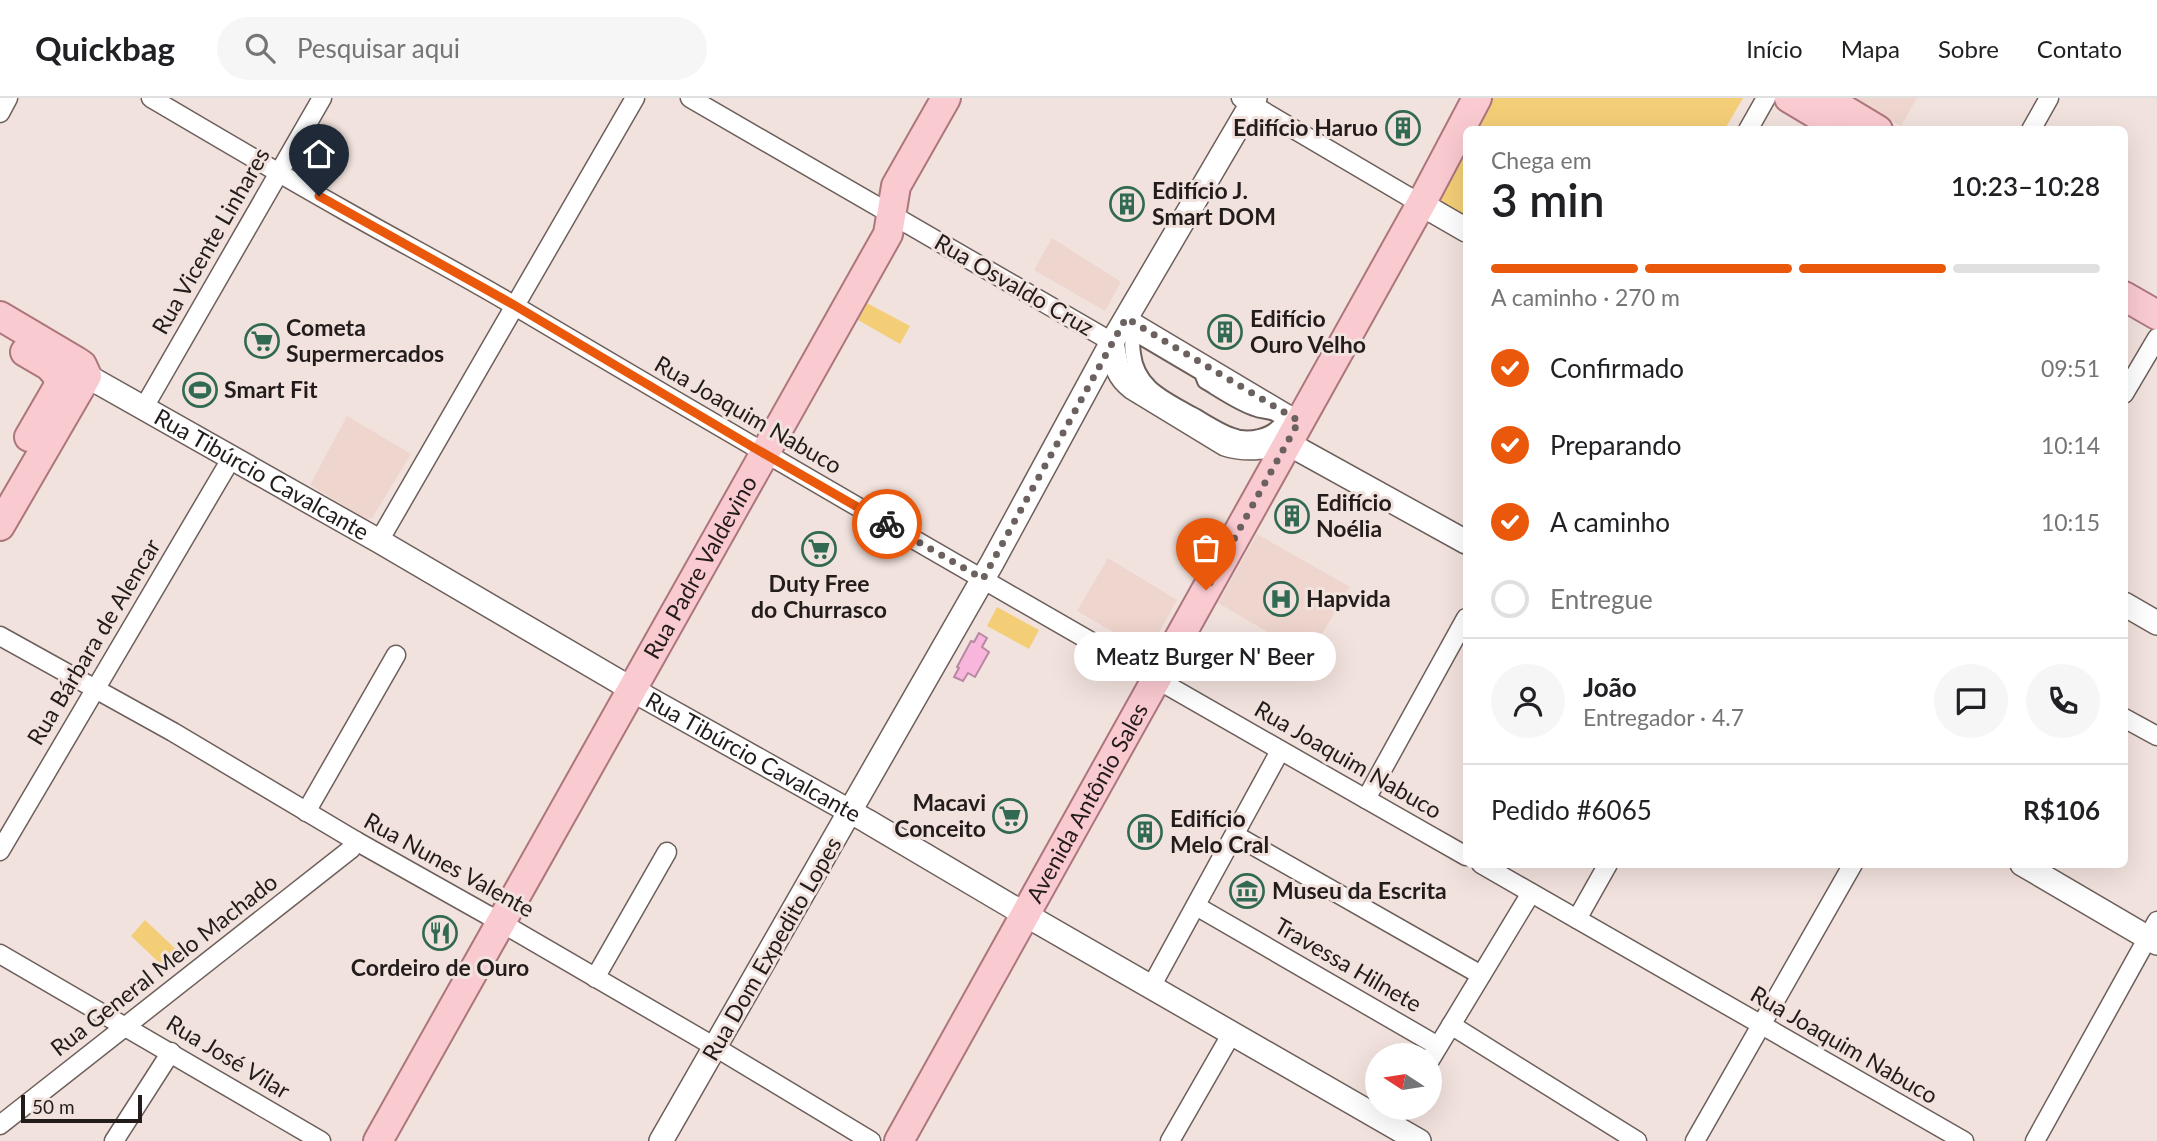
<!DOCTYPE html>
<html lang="pt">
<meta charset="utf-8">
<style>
:root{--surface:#fff;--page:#f6f6f6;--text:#202124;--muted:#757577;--line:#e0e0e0;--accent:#ea580c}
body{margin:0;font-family:Lato,sans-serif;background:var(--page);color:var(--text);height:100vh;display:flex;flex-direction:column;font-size:26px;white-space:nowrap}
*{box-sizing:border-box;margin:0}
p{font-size:23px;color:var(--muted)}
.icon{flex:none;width:38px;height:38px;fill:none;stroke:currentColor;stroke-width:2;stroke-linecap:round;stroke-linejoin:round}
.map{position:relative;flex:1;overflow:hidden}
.panel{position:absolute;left:1463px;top:28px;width:665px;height:742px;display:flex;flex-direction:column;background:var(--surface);border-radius:10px;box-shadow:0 7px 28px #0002}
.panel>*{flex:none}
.needle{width:46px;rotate:282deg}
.controls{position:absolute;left:1365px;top:945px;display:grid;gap:14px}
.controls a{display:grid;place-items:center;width:77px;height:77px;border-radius:50%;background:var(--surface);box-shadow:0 7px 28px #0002;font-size:35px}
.scale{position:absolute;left:21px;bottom:18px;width:121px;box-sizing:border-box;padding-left:7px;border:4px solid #221c1b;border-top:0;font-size:19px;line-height:24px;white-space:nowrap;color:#221c1b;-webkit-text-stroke:5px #f2e2dd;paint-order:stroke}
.pin{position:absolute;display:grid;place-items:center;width:60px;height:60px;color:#fff;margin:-72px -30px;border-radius:50% 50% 50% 0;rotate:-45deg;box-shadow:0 0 7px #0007}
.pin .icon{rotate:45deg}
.courier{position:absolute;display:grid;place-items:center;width:70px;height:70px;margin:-35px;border:5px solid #ea580c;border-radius:50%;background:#fff;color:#222;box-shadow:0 2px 9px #0007}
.bubble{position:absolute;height:49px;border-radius:24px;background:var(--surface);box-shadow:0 7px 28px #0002;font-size:23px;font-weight:600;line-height:49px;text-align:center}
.summary em{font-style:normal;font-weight:600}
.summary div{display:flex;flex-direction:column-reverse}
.summary{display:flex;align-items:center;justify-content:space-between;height:119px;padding:0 28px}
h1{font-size:46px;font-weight:600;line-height:52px}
.bar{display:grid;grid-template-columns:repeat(4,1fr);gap:10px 7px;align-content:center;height:84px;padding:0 28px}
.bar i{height:9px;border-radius:5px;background:var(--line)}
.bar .active{background:var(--accent)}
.bar p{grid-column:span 4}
.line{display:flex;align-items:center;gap:18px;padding:0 28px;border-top:2px solid var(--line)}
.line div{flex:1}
.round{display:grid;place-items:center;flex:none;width:74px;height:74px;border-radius:37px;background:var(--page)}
ol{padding:0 28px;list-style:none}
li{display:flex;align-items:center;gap:21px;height:77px}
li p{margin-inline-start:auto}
li .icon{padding:7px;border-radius:50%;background:var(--accent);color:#fff;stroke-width:4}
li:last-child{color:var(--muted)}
li i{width:38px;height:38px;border:4px solid var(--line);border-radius:50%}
header{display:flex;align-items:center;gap:42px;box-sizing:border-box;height:98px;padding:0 35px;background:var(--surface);border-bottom:2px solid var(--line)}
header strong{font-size:33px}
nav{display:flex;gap:38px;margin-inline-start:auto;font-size:24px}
.search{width:490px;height:63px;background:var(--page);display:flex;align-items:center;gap:18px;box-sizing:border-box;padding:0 24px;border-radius:38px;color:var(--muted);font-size:26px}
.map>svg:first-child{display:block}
.built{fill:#eed5ce}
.green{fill:#f4ce77}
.water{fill:#f9b6dc;stroke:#b888a2;stroke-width:2}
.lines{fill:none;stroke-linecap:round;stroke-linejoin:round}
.pedestrian-casing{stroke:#6d5f5b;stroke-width:18}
.minor-casing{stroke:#6d5f5b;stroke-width:21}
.tertiary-casing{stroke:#6d5f5b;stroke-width:26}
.primary-casing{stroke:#ac767d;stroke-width:32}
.pedestrian{stroke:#fff;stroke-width:14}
.minor{stroke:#fff;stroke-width:18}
.tertiary{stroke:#fff;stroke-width:23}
.primary{stroke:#facad1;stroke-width:28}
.done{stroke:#6b615f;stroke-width:7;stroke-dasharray:0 12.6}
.route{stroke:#ea580c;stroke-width:9}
.labels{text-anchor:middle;stroke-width:6;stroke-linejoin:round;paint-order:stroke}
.poi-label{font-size:23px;font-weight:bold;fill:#221c1b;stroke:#f2e2dd;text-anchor:start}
.street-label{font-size:23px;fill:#221c1b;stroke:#f2e2dd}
</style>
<header>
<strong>Quickbag</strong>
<div class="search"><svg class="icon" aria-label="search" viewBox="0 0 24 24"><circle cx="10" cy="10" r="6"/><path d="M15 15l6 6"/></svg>Pesquisar aqui</div>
<nav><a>Início</a><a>Mapa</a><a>Sobre</a><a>Contato</a></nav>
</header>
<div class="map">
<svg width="2157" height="1043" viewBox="0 0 2157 1043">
<rect width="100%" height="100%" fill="#f2e2dd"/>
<g class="built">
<polygon points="1852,0 1917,0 1901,28"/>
<polygon points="1052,140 1121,184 1105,213 1034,172"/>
<polygon points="347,318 411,356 372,420 366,421 310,387"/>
<polygon points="1257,436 1350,489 1309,558 1218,505"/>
<polygon points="1108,460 1177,502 1148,554 1077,513"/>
</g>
<g class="green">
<polygon points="1487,0 1743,0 1725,31 1470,32"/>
<polygon points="1466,37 1466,119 1431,99"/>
<polygon points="867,205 910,228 900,246 858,222"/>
<polygon points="997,509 1039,532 1029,551 987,528"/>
<polygon points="145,822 182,857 168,873 131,838"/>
</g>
<polygon class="water" points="979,535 987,540 982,549 989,554 975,579 968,575 963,583 954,579 959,570 957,569 971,543 974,544"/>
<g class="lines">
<g class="pedestrian-casing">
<path id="pedestrian" d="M 1136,236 L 1202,275 L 1205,283 C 1220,292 1237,304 1254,310 C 1266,315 1272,310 1284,322 C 1274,339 1248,345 1230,337 C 1217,332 1204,323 1191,316 C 1165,301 1137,290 1133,256 C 1132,248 1131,243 1136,236 Z"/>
</g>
<g class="minor-casing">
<g id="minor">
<path d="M 151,0 C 214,37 278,75 342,111 C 400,144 458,174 515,208 C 830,395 1148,577 1466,758"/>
<polyline points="690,0 1112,244"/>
<polyline points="1241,0 1421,106"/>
<polyline points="0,15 8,0"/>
<polyline points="1748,32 1766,0"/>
<polyline points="2031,32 2049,0"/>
<polyline points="1126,220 1299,323"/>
<polyline points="2124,296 2157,240"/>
<polyline points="143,311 322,0"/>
<polyline points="379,443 635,0"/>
<polyline points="0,538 173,634 356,743 500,824 715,949 871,1043"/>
<polyline points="2124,620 2157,638"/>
<polyline points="1366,701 1466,520"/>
<polyline points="306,714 396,557"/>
<polyline points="1235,737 1481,877"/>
<polyline points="0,753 231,361"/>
<polyline points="1481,766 1964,1043"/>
<polyline points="1196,808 1438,948"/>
<polyline points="1577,821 1608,766"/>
<polyline points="0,856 321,1043"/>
<polyline points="595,880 667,754"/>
<polyline points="1151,889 1280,653"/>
<polyline points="1451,927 1637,1043"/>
<polyline points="1430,962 1531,795"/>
<polyline points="1390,1026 1400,1010"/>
<polyline points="0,1027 351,751 356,743"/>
<polyline points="114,1043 171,954"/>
<polyline points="1170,1043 1232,935"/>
<polyline points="1695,1043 1853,766"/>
<polyline points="2035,1043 2157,823"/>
</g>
</g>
<g class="tertiary-casing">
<g id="tertiary">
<polyline points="1421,106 1466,132"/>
<path d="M 1112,244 C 1116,265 1115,276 1133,290 L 1225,346 C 1246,353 1266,349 1287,345 L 1466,444"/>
<path id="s1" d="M 73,274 L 87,278 L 379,443 L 647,600 L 867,723 L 1026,817 L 1419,1043"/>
<polyline points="2124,506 2157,525"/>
<polyline points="2022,766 2157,845"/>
<polyline points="661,1043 992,465 1112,244 1255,0"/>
</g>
</g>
<g class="primary-casing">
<g id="primary">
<polyline points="1789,0 1841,31"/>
<polyline points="1825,0 1878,32"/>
<polyline points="2124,198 2157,217"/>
<polyline points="0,218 76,263 82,267 87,278 0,428"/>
<polyline points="25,254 49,268 58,278 58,289 29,339"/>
<path id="s2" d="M 378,1043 L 888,136 L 896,88 L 946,0"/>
<path id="s3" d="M 899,1043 L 1421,106 L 1477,0"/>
</g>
</g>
<use href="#pedestrian" class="pedestrian"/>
<use href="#minor" class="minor"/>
<use href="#tertiary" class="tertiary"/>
<use href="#primary" class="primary"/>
</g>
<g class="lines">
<polyline class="done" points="887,426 983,481 1126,220 1299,323 1206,492"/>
<polyline class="route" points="319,98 514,207 751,348 887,426"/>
</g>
<defs>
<g id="building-ring" transform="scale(1.75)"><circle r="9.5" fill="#f2e2dd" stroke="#316952" stroke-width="1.5"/><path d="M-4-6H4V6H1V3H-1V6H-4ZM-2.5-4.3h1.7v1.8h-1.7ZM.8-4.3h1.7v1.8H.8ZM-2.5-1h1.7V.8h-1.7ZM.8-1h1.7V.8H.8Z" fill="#316952"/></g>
<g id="supermarket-ring" transform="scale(1.75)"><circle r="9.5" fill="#f2e2dd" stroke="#316952" stroke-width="1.5"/><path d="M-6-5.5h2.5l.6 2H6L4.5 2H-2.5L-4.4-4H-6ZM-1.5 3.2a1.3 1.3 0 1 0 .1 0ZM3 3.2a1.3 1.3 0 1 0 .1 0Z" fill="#316952"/></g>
<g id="stadium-ring" transform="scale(1.75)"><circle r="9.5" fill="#f2e2dd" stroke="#316952" stroke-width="1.5"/><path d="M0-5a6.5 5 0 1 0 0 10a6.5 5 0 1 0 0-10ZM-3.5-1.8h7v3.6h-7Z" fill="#316952"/></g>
<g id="hospital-ring" transform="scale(1.75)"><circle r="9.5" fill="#f2e2dd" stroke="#316952" stroke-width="1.5"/><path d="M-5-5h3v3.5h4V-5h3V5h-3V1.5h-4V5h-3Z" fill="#316952"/></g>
<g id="museum-ring" transform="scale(1.75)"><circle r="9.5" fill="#f2e2dd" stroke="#316952" stroke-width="1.5"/><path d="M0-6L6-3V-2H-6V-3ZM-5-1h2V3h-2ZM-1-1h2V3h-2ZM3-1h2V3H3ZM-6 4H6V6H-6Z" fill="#316952"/></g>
<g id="restaurant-ring" transform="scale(1.75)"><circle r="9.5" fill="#f2e2dd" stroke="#316952" stroke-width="1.5"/><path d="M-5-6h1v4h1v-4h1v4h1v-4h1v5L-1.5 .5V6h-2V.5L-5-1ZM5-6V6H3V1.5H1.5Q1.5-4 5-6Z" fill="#316952"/></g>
</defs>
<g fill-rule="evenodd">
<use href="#building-ring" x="1403" y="30"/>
<use href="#building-ring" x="1127" y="106"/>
<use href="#building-ring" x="1225" y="234"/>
<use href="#supermarket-ring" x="262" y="243"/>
<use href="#stadium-ring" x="200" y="292"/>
<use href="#building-ring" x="1292" y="418"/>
<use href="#supermarket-ring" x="819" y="451"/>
<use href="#hospital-ring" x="1281" y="501"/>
<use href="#supermarket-ring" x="1010" y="718"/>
<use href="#building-ring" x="1145" y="734"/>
<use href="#museum-ring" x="1247" y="793"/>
<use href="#restaurant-ring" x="440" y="835"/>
</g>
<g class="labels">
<g class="poi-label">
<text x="1378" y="38" text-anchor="end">Edifício Haruo</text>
<text x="1152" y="101">Edifício J.<tspan x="1152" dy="26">Smart DOM</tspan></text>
<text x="1250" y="229">Edifício<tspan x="1250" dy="26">Ouro Velho</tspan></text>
<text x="286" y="238">Cometa<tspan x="286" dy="26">Supermercados</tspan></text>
<text x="224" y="300">Smart Fit</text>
<text x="1316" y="413">Edifício<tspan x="1316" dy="26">Noélia</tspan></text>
<text x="819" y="494" text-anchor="middle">Duty Free<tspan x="819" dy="26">do Churrasco</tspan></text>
<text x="1306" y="509">Hapvida</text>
<text x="986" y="713" text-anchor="end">Macavi<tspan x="986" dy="26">Conceito</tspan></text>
<text x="1170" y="729">Edifício<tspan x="1170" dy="26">Melo Cral</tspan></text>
<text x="1272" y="801">Museu da Escrita</text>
<text x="440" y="878" text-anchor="middle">Cordeiro de Ouro</text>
</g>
<g class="street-label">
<text transform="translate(211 143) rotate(-60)" y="8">Rua Vicente Linhares</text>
<text transform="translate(1014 187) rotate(30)" y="8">Rua Osvaldo Cruz</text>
<text transform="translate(748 317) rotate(30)" y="8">Rua Joaquim Nabuco</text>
<text dy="8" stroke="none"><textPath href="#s1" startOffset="215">Rua Tibúrcio Cavalcante</textPath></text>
<text dy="8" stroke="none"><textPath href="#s2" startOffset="658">Rua Padre Valdevino</textPath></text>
<text transform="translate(94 544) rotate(-59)" y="8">Rua Bárbara de Alencar</text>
<text dy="8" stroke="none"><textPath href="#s1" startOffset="782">Rua Tibúrcio Cavalcante</textPath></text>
<text transform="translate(1348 662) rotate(30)" y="8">Rua Joaquim Nabuco</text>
<text dy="8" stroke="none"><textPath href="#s3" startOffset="387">Avenida Antônio Sales</textPath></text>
<text transform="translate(449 767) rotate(29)" y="8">Rua Nunes Valente</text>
<text transform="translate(772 851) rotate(-60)" y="8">Rua Dom Expedito Lopes</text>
<text transform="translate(164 867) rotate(-38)" y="8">Rua General Melo Machado</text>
<text transform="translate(1348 867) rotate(30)" y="8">Travessa Hilnete</text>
<text transform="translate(1844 947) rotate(30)" y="8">Rua Joaquim Nabuco</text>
<text transform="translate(228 959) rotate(31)" y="8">Rua José Vilar</text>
</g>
</g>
</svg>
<div class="controls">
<a><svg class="needle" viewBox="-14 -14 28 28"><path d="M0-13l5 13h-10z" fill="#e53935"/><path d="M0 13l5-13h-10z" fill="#757577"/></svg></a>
</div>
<div class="scale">50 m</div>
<div class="pin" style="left:1206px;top:492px;background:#ea580c"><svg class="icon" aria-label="bag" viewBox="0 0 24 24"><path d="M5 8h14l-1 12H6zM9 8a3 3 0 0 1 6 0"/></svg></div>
<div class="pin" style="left:319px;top:98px;background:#1f2937"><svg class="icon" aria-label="home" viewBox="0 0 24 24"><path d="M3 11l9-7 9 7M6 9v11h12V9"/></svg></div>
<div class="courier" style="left:887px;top:426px"><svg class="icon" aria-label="bike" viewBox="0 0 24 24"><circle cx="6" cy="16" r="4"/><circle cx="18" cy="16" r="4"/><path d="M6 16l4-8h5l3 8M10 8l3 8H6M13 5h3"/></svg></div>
<div class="bubble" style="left:1074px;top:534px;width:262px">Meatz Burger N' Beer</div>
<section class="panel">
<div class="summary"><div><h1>3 min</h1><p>Chega em</p></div><em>10:23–10:28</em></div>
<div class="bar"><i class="active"></i><i class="active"></i><i class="active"></i><i></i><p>A caminho · 270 m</p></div>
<ol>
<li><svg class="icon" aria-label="check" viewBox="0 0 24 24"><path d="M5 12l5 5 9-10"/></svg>Confirmado<p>09:51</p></li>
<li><svg class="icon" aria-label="check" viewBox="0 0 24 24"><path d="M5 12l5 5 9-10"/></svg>Preparando<p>10:14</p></li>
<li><svg class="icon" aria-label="check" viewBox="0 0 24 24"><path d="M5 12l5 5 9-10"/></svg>A caminho<p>10:15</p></li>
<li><i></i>Entregue</li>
</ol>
<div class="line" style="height:126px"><a class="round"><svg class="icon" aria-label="person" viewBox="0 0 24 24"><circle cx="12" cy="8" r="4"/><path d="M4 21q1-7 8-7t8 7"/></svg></a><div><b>João</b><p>Entregador · 4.7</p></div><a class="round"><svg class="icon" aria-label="chat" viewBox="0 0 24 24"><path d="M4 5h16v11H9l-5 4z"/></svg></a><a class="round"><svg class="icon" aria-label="phone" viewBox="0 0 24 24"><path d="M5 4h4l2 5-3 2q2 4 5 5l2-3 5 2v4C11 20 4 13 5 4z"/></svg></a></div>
<div class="line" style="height:91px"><div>Pedido #6065</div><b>R$106</b></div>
</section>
</div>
